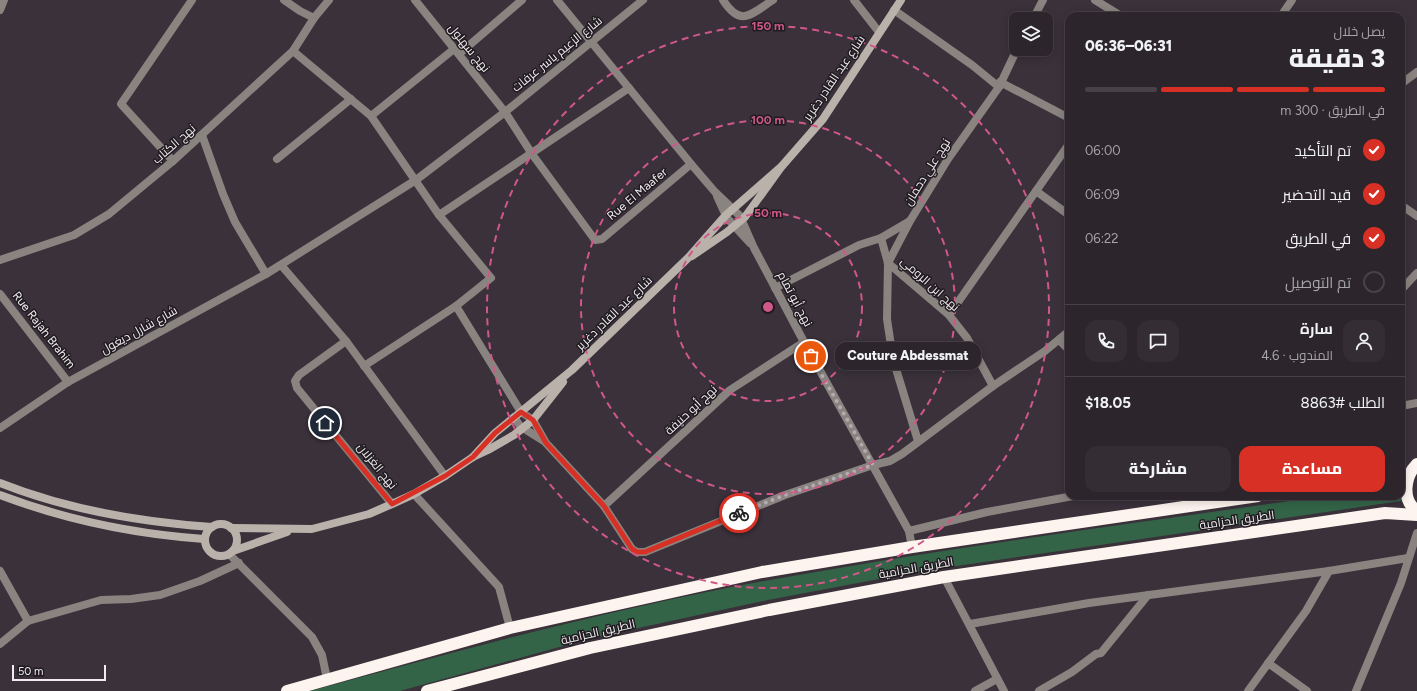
<!DOCTYPE html>
<html lang="ar">
<meta charset="utf-8">
<style>
:root{--surface:#2c252c;--page:#342d34;--text:#f1f3f6;--muted:#a6a5a9;--line:#484248;--accent:#d93025}
body{margin:0;font-family:Figtree,Cairo,sans-serif;background:var(--page);color:var(--text);direction:rtl;height:100vh;display:flex;flex-direction:column;font-size:15px;white-space:nowrap}
*{box-sizing:border-box;margin:0}
p{font-size:13px;color:var(--muted)}
.icon{flex:none;width:22px;height:22px;fill:none;stroke:currentColor;stroke-width:2;stroke-linecap:round;stroke-linejoin:round}
.map{position:relative;flex:1;overflow:hidden;direction:ltr}
.sheet{position:absolute;left:1065px;top:12px;width:340px;height:488px;display:flex;flex-direction:column;background:var(--surface);border-radius:12px;box-shadow:0 2px 10px #0003,0 0 0 1px var(--line);direction:rtl}
.sheet>*{flex:none}
.fabs{position:absolute;left:1009px;top:12px;display:grid;gap:8px}
.fabs a{display:grid;place-items:center;width:44px;height:44px;border-radius:8px;background:var(--surface);box-shadow:0 2px 10px #0003,0 0 0 1px var(--line);font-size:20px}
.scale{position:absolute;left:12px;bottom:10px;width:94px;box-sizing:border-box;padding-left:4px;border:2px solid #f2ecf2;border-top:0;font-size:11px;line-height:14px;white-space:nowrap;color:#f2ecf2;-webkit-text-stroke:3px #1f1b1f;paint-order:stroke}
.pin{position:absolute;display:grid;place-items:center;width:34px;height:34px;color:#fff;margin:-17px;border:2px solid #fff;border-radius:50%;box-shadow:0 1px 4px #0007}
.courier{position:absolute;display:grid;place-items:center;width:40px;height:40px;margin:-20px;border:3px solid #d93025;border-radius:50%;background:#fff;color:#222;box-shadow:0 1px 5px #0007}
.bubble{position:absolute;height:28px;border-radius:12px;background:var(--surface);box-shadow:0 2px 10px #0003,0 0 0 1px var(--line);font-size:13px;font-weight:800;line-height:28px;text-align:center;direction:rtl}
.head em{font-style:normal;font-weight:800}
.head div{display:flex;flex-direction:column-reverse}
.head{display:flex;align-items:center;justify-content:space-between;height:68px;padding:0 20px}
h1{font-size:26px;font-weight:800;line-height:30px}
.bar{display:grid;grid-template-columns:repeat(4,1fr);gap:6px 4px;align-content:center;height:48px;padding:0 20px}
.bar i{height:5px;border-radius:3px;background:var(--line)}
.bar .current{background:var(--accent)}
.bar p{grid-column:span 4}
.line{display:flex;align-items:center;gap:10px;padding:0 20px;border-top:1px solid var(--line)}
.line div{flex:1}
.round{display:grid;place-items:center;flex:none;width:42px;height:42px;border-radius:12px;background:var(--page)}
ol{padding:0 20px;list-style:none}
li{display:flex;align-items:center;gap:12px;height:44px}
li p{margin-inline-start:auto}
li .icon{padding:4px;border-radius:50%;background:var(--accent);color:#fff;stroke-width:4}
li:last-child{color:var(--muted)}
li i{width:22px;height:22px;border:2px solid var(--line);border-radius:50%}
.primary-button{display:flex;gap:8px;margin-top:auto;padding:8px 20px}
.primary-button a{flex:1;height:46px;border-radius:12px;background:var(--accent);color:#fff;font-size:16px;font-weight:800;line-height:46px;text-align:center}
.primary-button a+a{background:var(--page);color:var(--text)}
.map>svg:first-child{display:block}
.green{fill:#336448}
.lines{fill:none;stroke-linecap:round;stroke-linejoin:round}
.street{stroke:#8a8480;stroke-width:8}
.secondary{stroke:#bbb1ab;stroke-width:8}
.highway{stroke:#fdf4ef;stroke-width:12}
.done{stroke:#b2abb2;stroke-width:4;stroke-dasharray:0 7.2}
.route{stroke:#d93025;stroke-width:5}
.ring{fill:none;stroke:#d05888;stroke-width:2;stroke-dasharray:7 5}
.labels{text-anchor:middle;stroke-width:3;stroke-linejoin:round;paint-order:stroke}
.street-label{font-size:12px;fill:#f2ecf2;stroke:#1f1b1f}
.centre{fill:#d05888;stroke:#1f1b1f;stroke-width:2}
.ring-label{font-size:12px;text-anchor:middle;font-weight:bold;fill:#d05888;stroke:#1f1b1f;stroke-width:3;stroke-linejoin:round;paint-order:stroke}
</style>
<div class="map">
<svg width="1417" height="691" viewBox="0 0 1417 691">
<rect width="100%" height="100%" fill="#3a313a"/>
<path class="green" d="M 1324,496 L 1400,496 L 1401,501 L 916,572 L 768,600 L 588,639 L 400,691 L 310,691 C 461,650 611,609 764,581 C 950,547 1137,523 1324,496 Z"/>
<g class="lines">
<g class="street">
<polyline points="284,0 300,11 314,18"/>
<polyline points="415,0 505,112 532,154 595,240 602,239 691,164"/>
<polyline points="557,0 691,164 715,192 740,216 754,248 804,342 909,531 912,547"/>
<path d="M 723,0 C 741,28 751,14 773,0"/>
<polyline points="854,0 879,32"/>
<polyline points="1095,0 1121,16"/>
<polyline points="0,10 4,0"/>
<polyline points="894,10 972,65 999,87"/>
<polyline points="1281,16 1292,0"/>
<polyline points="1033,19 1043,0"/>
<polyline points="293,51 371,116 439,215 629,88"/>
<polyline points="459,54 522,0"/>
<polyline points="1000,82 1069,118"/>
<polyline points="1401,84 1417,72"/>
<polyline points="371,116 454,49"/>
<polyline points="202,135 223,194 235,222 266,274"/>
<polyline points="277,159 351,99"/>
<polyline points="173,161 121,104 192,0"/>
<polyline points="1036,191 1069,215"/>
<polyline points="717,196 727,218 750,243"/>
<polyline points="1401,205 1417,216"/>
<polyline points="881,238 888,263 887,319 893,359 918,441"/>
<polyline points="0,260 74,235 109,214 173,161 293,51 314,18 329,0"/>
<polyline points="888,263 949,315 967,338 993,386"/>
<polyline points="888,263 910,221"/>
<polyline points="281,265 346,341 445,476"/>
<polyline points="775,288 859,245 881,238 910,221 948,159 999,87 1017,49"/>
<polyline points="1401,290 1417,273"/>
<polyline points="0,294 68,382"/>
<polyline points="456,306 521,412 533,420 546,443 604,506 632,549 637,552 645,552 785,495 873,465 890,461 902,454 993,386 1045,351 1069,331"/>
<polyline points="949,315 1069,144"/>
<polyline points="1059,340 1069,350"/>
<polyline points="346,341 299,375 295,381 297,388 392,504"/>
<polyline points="364,366 456,306 491,278 439,215"/>
<polyline points="1401,406 1417,403"/>
<polyline points="514,417 520,426 544,441"/>
<polyline points="0,428 68,382 266,274 416,180 505,112 643,0"/>
<polyline points="414,494 499,587 510,628"/>
<polyline points="604,506 730,390 804,342"/>
<polyline points="909,531 987,512 1073,496"/>
<polyline points="229,554 312,637 322,655 327,679"/>
<polyline points="0,571 28,621"/>
<polyline points="944,577 1004,691"/>
<polyline points="970,624 1089,603 1329,571 1408,558"/>
<polyline points="0,644 28,621 101,600 131,599 160,595 200,581 239,563"/>
<polyline points="1268,663 1307,691"/>
<polyline points="975,691 997,679"/>
<polyline points="1039,691 1072,672 1096,654 1101,653 1148,595"/>
<polyline points="1248,691 1306,611 1329,571"/>
<polyline points="1356,691 1401,583 1417,533"/>
</g>
<g class="secondary">
<polyline points="692,256 727,232 745,217 782,166 823,119 901,0"/>
<polyline points="473,457 495,433 572,370 689,257 726,215 782,166"/>
<path d="M 0,483 C 68,510 139,522 212,527"/>
<path d="M 0,495 C 66,520 134,534 204,539"/>
<circle cx="221" cy="540" r="16"/>
<polyline points="231,528 312,529 369,514 392,504 414,494 445,476 473,457 488,450 514,435 533,420 563,382"/>
<polyline points="233,551 287,532"/>
</g>
<g class="highway">
<path d="M 1417,464 C 1405,476 1401,500 1417,511"/>
<polyline points="287,691 510,628 762,572 912,547 1258,496"/>
<polyline points="427,691 590,648 769,610 944,577 1385,513 1417,515"/>
</g>
</g>
<g class="lines">
<polyline class="done" points="739,513 785,495 873,465 811,356"/>
<polyline class="route" points="325,423 392,504 445,476 473,457 495,433 521,412 533,420 546,443 604,506 632,549 637,552 645,552 739,513"/>
</g>
<g class="ring">
<circle cx="768" cy="307" r="94"/>
<circle cx="768" cy="307" r="187"/>
<circle cx="768" cy="307" r="281"/>
</g>
<g class="labels">
<g class="street-label">
<text transform="translate(469 48) rotate(51)" y="4">نهج سهلول</text>
<text transform="translate(557 54) rotate(-39)" y="4">شارع الزعيم ياسر عرفات</text>
<text transform="translate(834 78) rotate(-56)" y="4">شارع عبد القادر دغرير</text>
<text transform="translate(174 144) rotate(-41)" y="4">نهج الكتاب</text>
<text transform="translate(927 172) rotate(-58)" y="4">نهج علي دحمان</text>
<text transform="translate(637 194) rotate(-40)" y="4">Rue El Maafer</text>
<text transform="translate(930 284) rotate(42)" y="4">نهج ابن الرومي</text>
<text transform="translate(795 299) rotate(62)" y="4">نهج أبو تمام</text>
<text transform="translate(614 313) rotate(-44)" y="4">شارع عبد القادر دغرير</text>
<text transform="translate(44 330) rotate(52)" y="4">Rue Rajah Brahim</text>
<text transform="translate(139 330) rotate(-29)" y="4">شارع شارل ديغول</text>
<text transform="translate(691 410) rotate(-43)" y="4">نهج أبو حنيفة</text>
<text transform="translate(377 466) rotate(51)" y="4">نهج الغزلان</text>
<text transform="translate(1237 520) rotate(-8)" y="4">الطريق الحزامية</text>
<text transform="translate(916 568) rotate(-10)" y="4">الطريق الحزامية</text>
<text transform="translate(598 632) rotate(-13)" y="4">الطريق الحزامية</text>
</g>
</g>
<circle cx="768" cy="307" r="6" class="centre"/>
<g class="ring-label">
<text x="768" y="30">150 m</text>
<text x="768" y="124">100 m</text>
<text x="768" y="217">50 m</text>
</g>
</svg>
<div class="fabs">
<a><svg class="icon" aria-label="layers" viewBox="0 0 24 24"><path d="M12 4l9 5-9 5-9-5zM3 14l9 5 9-5"/></svg></a>
</div>
<div class="scale">50 m</div>
<div class="pin" style="left:811px;top:356px;background:#ea580c"><svg class="icon" aria-label="bag" viewBox="0 0 24 24"><path d="M5 8h14l-1 12H6zM9 8a3 3 0 0 1 6 0"/></svg></div>
<div class="pin" style="left:325px;top:423px;background:#1f2937"><svg class="icon" aria-label="home" viewBox="0 0 24 24"><path d="M3 11l9-7 9 7M6 9v11h12V9"/></svg></div>
<div class="courier" style="left:739px;top:513px"><svg class="icon" aria-label="bike" viewBox="0 0 24 24"><circle cx="6" cy="16" r="4"/><circle cx="18" cy="16" r="4"/><path d="M6 16l4-8h5l3 8M10 8l3 8H6M13 5h3"/></svg></div>
<div class="bubble" style="left:835px;top:342px;width:146px">Couture Abdessmat</div>
<section class="sheet">
<div class="head"><div><h1>3 دقيقة</h1><p>يصل خلال</p></div><em>06:31–06:36</em></div>
<div class="bar"><i class="current"></i><i class="current"></i><i class="current"></i><i></i><p>في الطريق · 300 m</p></div>
<ol>
<li><svg class="icon" aria-label="check" viewBox="0 0 24 24"><path d="M5 12l5 5 9-10"/></svg>تم التأكيد<p>06:00</p></li>
<li><svg class="icon" aria-label="check" viewBox="0 0 24 24"><path d="M5 12l5 5 9-10"/></svg>قيد التحضير<p>06:09</p></li>
<li><svg class="icon" aria-label="check" viewBox="0 0 24 24"><path d="M5 12l5 5 9-10"/></svg>في الطريق<p>06:22</p></li>
<li><i></i>تم التوصيل</li>
</ol>
<div class="line" style="height:72px"><a class="round"><svg class="icon" aria-label="person" viewBox="0 0 24 24"><circle cx="12" cy="8" r="4"/><path d="M4 21q1-7 8-7t8 7"/></svg></a><div><b>سارة</b><p>المندوب · 4.6</p></div><a class="round"><svg class="icon" aria-label="chat" viewBox="0 0 24 24"><path d="M4 5h16v11H9l-5 4z"/></svg></a><a class="round"><svg class="icon" aria-label="phone" viewBox="0 0 24 24"><path d="M5 4h4l2 5-3 2q2 4 5 5l2-3 5 2v4C11 20 4 13 5 4z"/></svg></a></div>
<div class="line" style="height:52px"><div>الطلب #8863</div><b>$18.05</b></div>
<div class="primary-button"><a>مساعدة</a><a>مشاركة</a></div>
</section>
</div>
